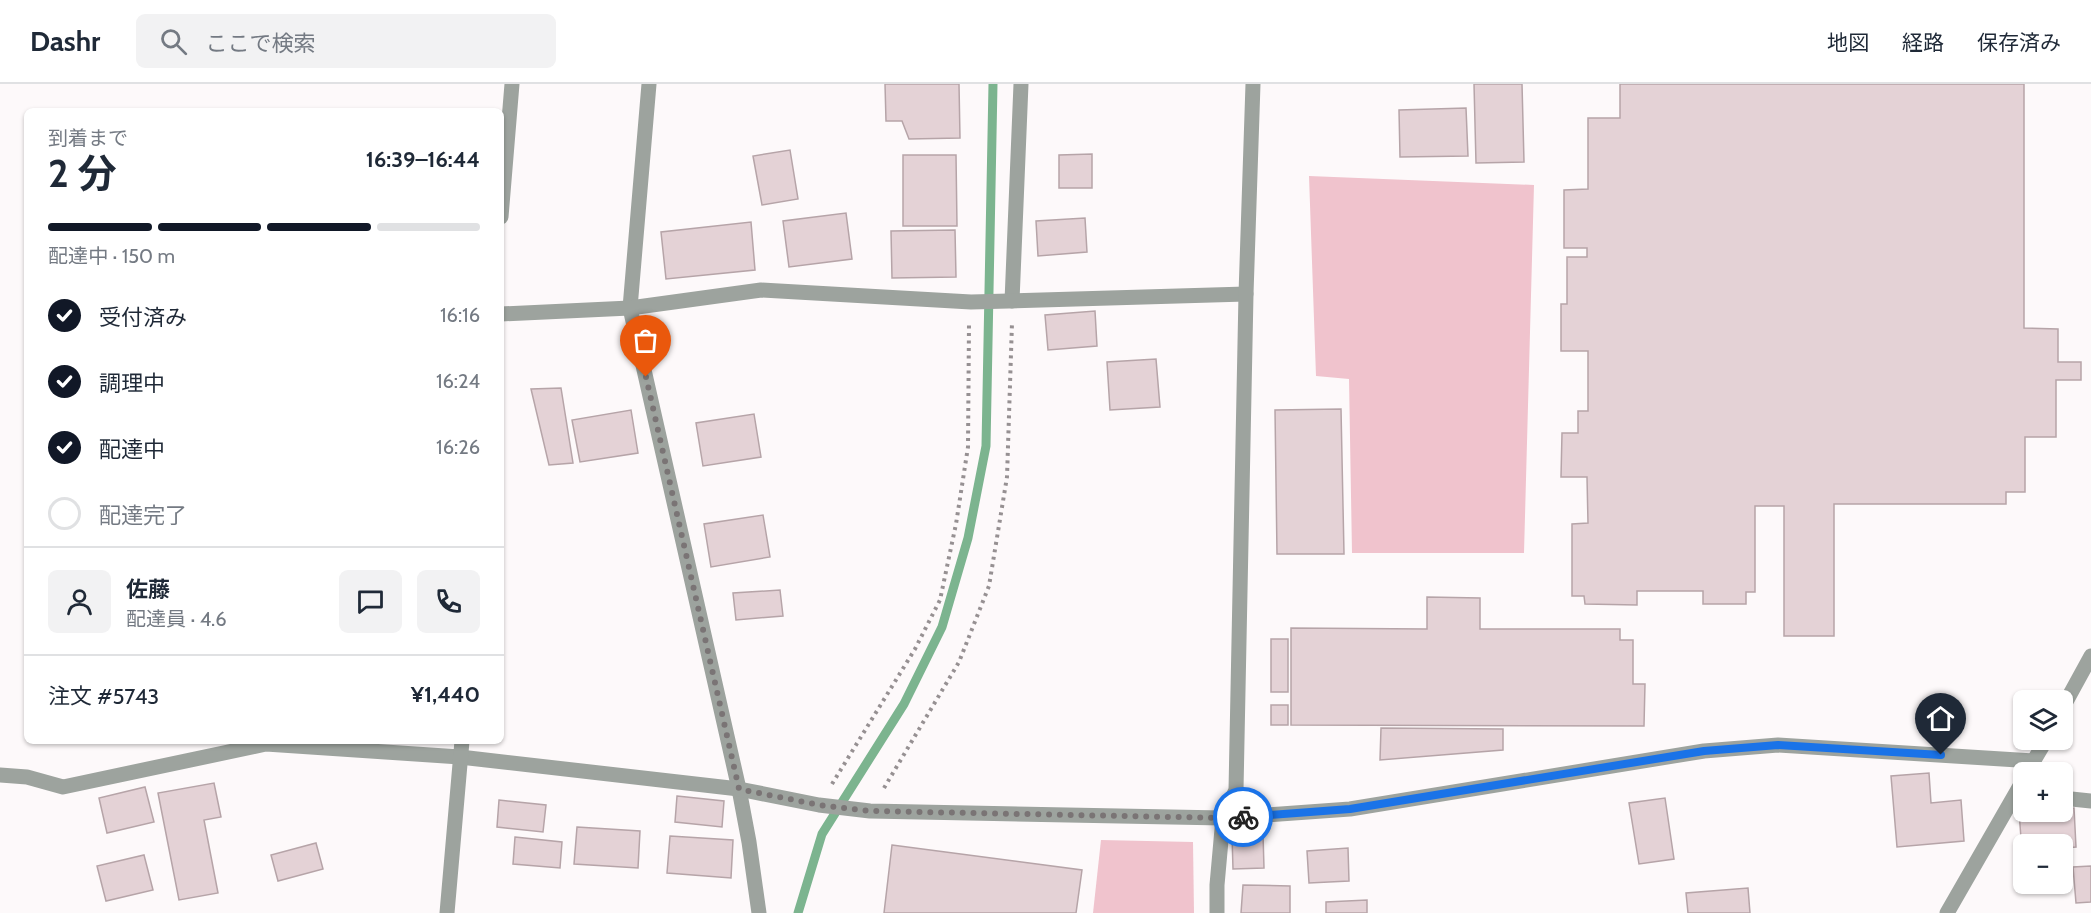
<!DOCTYPE html>
<html lang="ja">
<meta charset="utf-8">
<style>
:root{--surface:#fff;--page:#f2f2f3;--text:#1f2937;--muted:#747a83;--line:#e0e1e3;--accent:#111827}
body{margin:0;font-family:Cabin,"Noto Sans JP",sans-serif;background:var(--page);color:var(--text);height:100vh;display:flex;flex-direction:column;font-size:22px;white-space:nowrap}
*{box-sizing:border-box;margin:0}
p{font-size:20px;color:var(--muted)}
.icon{flex:none;width:33px;height:33px;fill:none;stroke:currentColor;stroke-width:2;stroke-linecap:round;stroke-linejoin:round}
.map{position:relative;flex:1;overflow:hidden}
.sheet{position:absolute;left:24px;top:24px;width:480px;height:636px;display:flex;flex-direction:column;background:var(--surface);border-radius:9px;box-shadow:0 2px 4px #0004}
.sheet>*{flex:none}
.tools{position:absolute;left:2013px;top:606px;display:grid;gap:12px}
.tools a{display:grid;place-items:center;width:60px;height:60px;border-radius:9px;background:var(--surface);box-shadow:0 2px 4px #0004;font-size:30px}
.pin{position:absolute;display:grid;place-items:center;width:51px;height:51px;color:#fff;margin:-62px -26px;border-radius:50% 50% 50% 0;rotate:-45deg;box-shadow:0 0 6px #0007}
.pin .icon{rotate:45deg}
.courier{position:absolute;display:grid;place-items:center;width:60px;height:60px;margin:-30px;border:4px solid #1a73e8;border-radius:50%;background:#fff;color:#222;box-shadow:0 2px 8px #0007}
.summary em{font-style:normal;font-weight:700}
.summary div{display:flex;flex-direction:column-reverse}
.summary{display:flex;align-items:center;justify-content:space-between;height:102px;padding:0 24px}
h1{font-size:39px;font-weight:700;line-height:45px}
.bar{display:grid;grid-template-columns:repeat(4,1fr);gap:9px 6px;align-content:center;height:72px;padding:0 24px}
.bar i{height:8px;border-radius:4px;background:var(--line)}
.bar .selected{background:var(--accent)}
.bar p{grid-column:span 4}
.line{display:flex;align-items:center;gap:15px;padding:0 24px;border-top:2px solid var(--line)}
.line div{flex:1}
.round{display:grid;place-items:center;flex:none;width:63px;height:63px;border-radius:9px;background:var(--page)}
ol{padding:0 24px;list-style:none}
li{display:flex;align-items:center;gap:18px;height:66px}
li p{margin-inline-start:auto}
li .icon{padding:6px;border-radius:50%;background:var(--accent);color:#fff;stroke-width:4}
li:last-child{color:var(--muted)}
li i{width:33px;height:33px;border:3px solid var(--line);border-radius:50%}
header{display:flex;align-items:center;gap:36px;box-sizing:border-box;height:84px;padding:0 30px;background:var(--surface);border-bottom:2px solid var(--line)}
header strong{font-size:28px}
nav{display:flex;gap:33px;margin-inline-start:auto;font-size:21px}
.search{width:420px;height:54px;background:var(--page);display:flex;align-items:center;gap:15px;box-sizing:border-box;padding:0 21px;border-radius:9px;color:var(--muted);font-size:22px}
.map>svg:first-child{display:block}
.green{fill:#f0c3cd}
.lines{fill:none;stroke-linecap:round;stroke-linejoin:round}
.stream{stroke:#7cb48f;stroke-width:9}
.building{fill:#e4d2d6;stroke:#b6a4a8;stroke-width:1.5}
.path{stroke:#969092;stroke-width:4;stroke-dasharray:3 4.5;stroke-linecap:butt}
.minor{stroke:#9da39e;stroke-width:15}
.tertiary{stroke:#9da39e;stroke-width:15}
.done{stroke:#7a7475;stroke-width:6;stroke-dasharray:0 10.8}
.route{stroke:#1a73e8;stroke-width:8}
</style>
<header>
<strong>Dashr</strong>
<div class="search"><svg class="icon" aria-label="search" viewBox="0 0 24 24"><circle cx="10" cy="10" r="6"/><path d="M15 15l6 6"/></svg>ここで検索</div>
<nav><a>地図</a><a>経路</a><a>保存済み</a></nav>
</header>
<div class="map">
<svg width="2091" height="829" viewBox="0 0 2091 829">
<rect width="100%" height="100%" fill="#fdf9fa"/>
<g class="green">
<polygon points="1309,92 1534,101 1524,469 1352,469 1349,295 1316,292"/>
<polygon points="1101,756 1193,758 1194,829 1093,829"/>
</g>
<g class="lines">
<polyline class="stream" points="798,829 822,750 904,620 942,543 968,454 986,362 993,0"/>
</g>
<g class="building">
<polygon points="885,0 959,0 960,54 909,55 902,37 886,37"/>
<polygon points="1474,0 1522,0 1524,78 1476,79"/>
<polygon points="1620,0 2024,0 2024,244 2058,245 2058,278 2081,278 2081,296 2056,296 2056,353 2025,353 2025,408 2006,408 2006,420 1834,420 1834,552 1784,552 1784,422 1755,422 1755,508 1746,508 1746,520 1703,520 1703,507 1637,507 1637,521 1585,520 1584,512 1572,512 1572,440 1588,439 1587,393 1561,393 1562,349 1578,349 1578,327 1588,327 1588,267 1561,267 1561,220 1567,220 1567,173 1587,173 1587,164 1564,164 1564,106 1588,105 1588,34 1620,34"/>
<polygon points="1466,24 1468,72 1400,73 1399,26"/>
<polygon points="790,66 798,115 762,121 753,72"/>
<polygon points="1092,70 1092,104 1059,104 1059,71"/>
<polygon points="903,71 956,71 957,142 903,142"/>
<polygon points="846,129 852,175 789,183 783,137"/>
<polygon points="1085,134 1087,168 1038,172 1036,137"/>
<polygon points="751,138 755,186 666,195 661,148"/>
<polygon points="955,146 956,193 892,194 891,147"/>
<polygon points="1095,227 1097,262 1048,266 1045,231"/>
<polygon points="1156,275 1160,323 1110,326 1107,278"/>
<polygon points="561,304 573,379 549,381 531,305"/>
<polygon points="1341,325 1344,470 1277,470 1275,326"/>
<polygon points="631,326 638,369 580,378 572,336"/>
<polygon points="754,330 761,373 703,382 696,339"/>
<polygon points="763,431 770,473 711,483 704,440"/>
<polygon points="780,506 783,532 736,536 733,509"/>
<polygon points="1427,513 1480,514 1480,545 1620,545 1620,556 1633,556 1633,600 1645,600 1644,642 1291,641 1291,544 1427,545"/>
<rect x="1271" y="555" width="17" height="53"/>
<rect x="1271" y="621" width="17" height="20"/>
<polygon points="1381,644 1503,645 1503,666 1380,676"/>
<polygon points="1929,689 1931,719 1961,716 1964,757 1897,763 1891,692"/>
<polygon points="214,699 221,733 204,736 218,809 179,816 158,709"/>
<polygon points="145,703 154,738 107,749 99,714"/>
<polygon points="677,712 724,717 722,743 675,738"/>
<polygon points="1665,714 1674,775 1639,780 1629,719"/>
<polygon points="499,716 546,721 543,748 497,743"/>
<polygon points="2074,724 2076,763 2062,764 2062,760 2024,760 2024,793 2019,728 2062,728 2062,725"/>
<polygon points="577,743 640,747 638,784 574,780"/>
<polygon points="1263,750 1264,784 1233,785 1232,751"/>
<polygon points="670,752 733,756 731,794 667,789"/>
<polygon points="515,753 562,758 560,784 513,780"/>
<polygon points="316,759 323,785 278,797 271,771"/>
<polygon points="892,761 1082,786 1076,829 884,829"/>
<polygon points="1348,764 1349,797 1309,799 1307,767"/>
<polygon points="144,771 153,806 106,817 97,782"/>
<polygon points="2091,782 2091,818 2076,819 2073,783"/>
<polygon points="1243,801 1290,802 1290,829 1241,829"/>
<polygon points="1748,804 1750,829 1688,829 1686,809"/>
<polygon points="1367,816 1367,829 1326,829 1326,818"/>
</g>
<g class="lines">
<g class="path">
<polyline points="832,700 915,565 940,516 956,440 968,363 969,239"/>
<polyline points="884,704 959,578 989,502 1007,393 1012,239"/>
</g>
<g class="minor">
<polyline points="649,0 630,224 739,705 749,758 759,829"/>
<polyline points="1012,217 1021,0"/>
<polyline points="501,230 630,224 761,206 971,218 1246,210"/>
<polyline points="0,691 27,693 63,703 266,660 460,673 739,705 819,721 870,727 1223,734 1350,725 1704,667 1778,661 2034,677"/>
<polyline points="2062,714 2091,717"/>
<polyline points="1217,829 1217,801 1223,734 1236,706 1246,210 1253,0"/>
</g>
<g class="tertiary">
<polyline points="501,133 512,0"/>
<polyline points="2062,625 2091,572"/>
<polyline points="2027,688 2046,656"/>
<polyline points="447,829 462,657"/>
<polyline points="1947,829 2024,695"/>
</g>
</g>
<g class="lines">
<polyline class="done" points="646,293 739,705 819,721 870,727 1223,734 1243,733"/>
<polyline class="route" points="1243,733 1350,725 1704,667 1778,661 1941,671"/>
</g>
</svg>
<div class="tools">
<a><svg class="icon" aria-label="layers" viewBox="0 0 24 24"><path d="M12 4l9 5-9 5-9-5zM3 14l9 5 9-5"/></svg></a>
<a>+</a>
<a>−</a>
</div>
<div class="pin" style="left:646px;top:293px;background:#ea580c"><svg class="icon" aria-label="bag" viewBox="0 0 24 24"><path d="M5 8h14l-1 12H6zM9 8a3 3 0 0 1 6 0"/></svg></div>
<div class="pin" style="left:1941px;top:671px;background:#1f2937"><svg class="icon" aria-label="home" viewBox="0 0 24 24"><path d="M3 11l9-7 9 7M6 9v11h12V9"/></svg></div>
<div class="courier" style="left:1243px;top:733px"><svg class="icon" aria-label="bike" viewBox="0 0 24 24"><circle cx="6" cy="16" r="4"/><circle cx="18" cy="16" r="4"/><path d="M6 16l4-8h5l3 8M10 8l3 8H6M13 5h3"/></svg></div>
<section class="sheet">
<div class="summary"><div><h1>2 分</h1><p>到着まで</p></div><em>16:39–16:44</em></div>
<div class="bar"><i class="selected"></i><i class="selected"></i><i class="selected"></i><i></i><p>配達中 · 150 m</p></div>
<ol>
<li><svg class="icon" aria-label="check" viewBox="0 0 24 24"><path d="M5 12l5 5 9-10"/></svg>受付済み<p>16:16</p></li>
<li><svg class="icon" aria-label="check" viewBox="0 0 24 24"><path d="M5 12l5 5 9-10"/></svg>調理中<p>16:24</p></li>
<li><svg class="icon" aria-label="check" viewBox="0 0 24 24"><path d="M5 12l5 5 9-10"/></svg>配達中<p>16:26</p></li>
<li><i></i>配達完了</li>
</ol>
<div class="line" style="height:108px"><a class="round"><svg class="icon" aria-label="person" viewBox="0 0 24 24"><circle cx="12" cy="8" r="4"/><path d="M4 21q1-7 8-7t8 7"/></svg></a><div><b>佐藤</b><p>配達員 · 4.6</p></div><a class="round"><svg class="icon" aria-label="chat" viewBox="0 0 24 24"><path d="M4 5h16v11H9l-5 4z"/></svg></a><a class="round"><svg class="icon" aria-label="phone" viewBox="0 0 24 24"><path d="M5 4h4l2 5-3 2q2 4 5 5l2-3 5 2v4C11 20 4 13 5 4z"/></svg></a></div>
<div class="line" style="height:78px"><div>注文 #5743</div><b>¥1,440</b></div>
</section>
</div>
